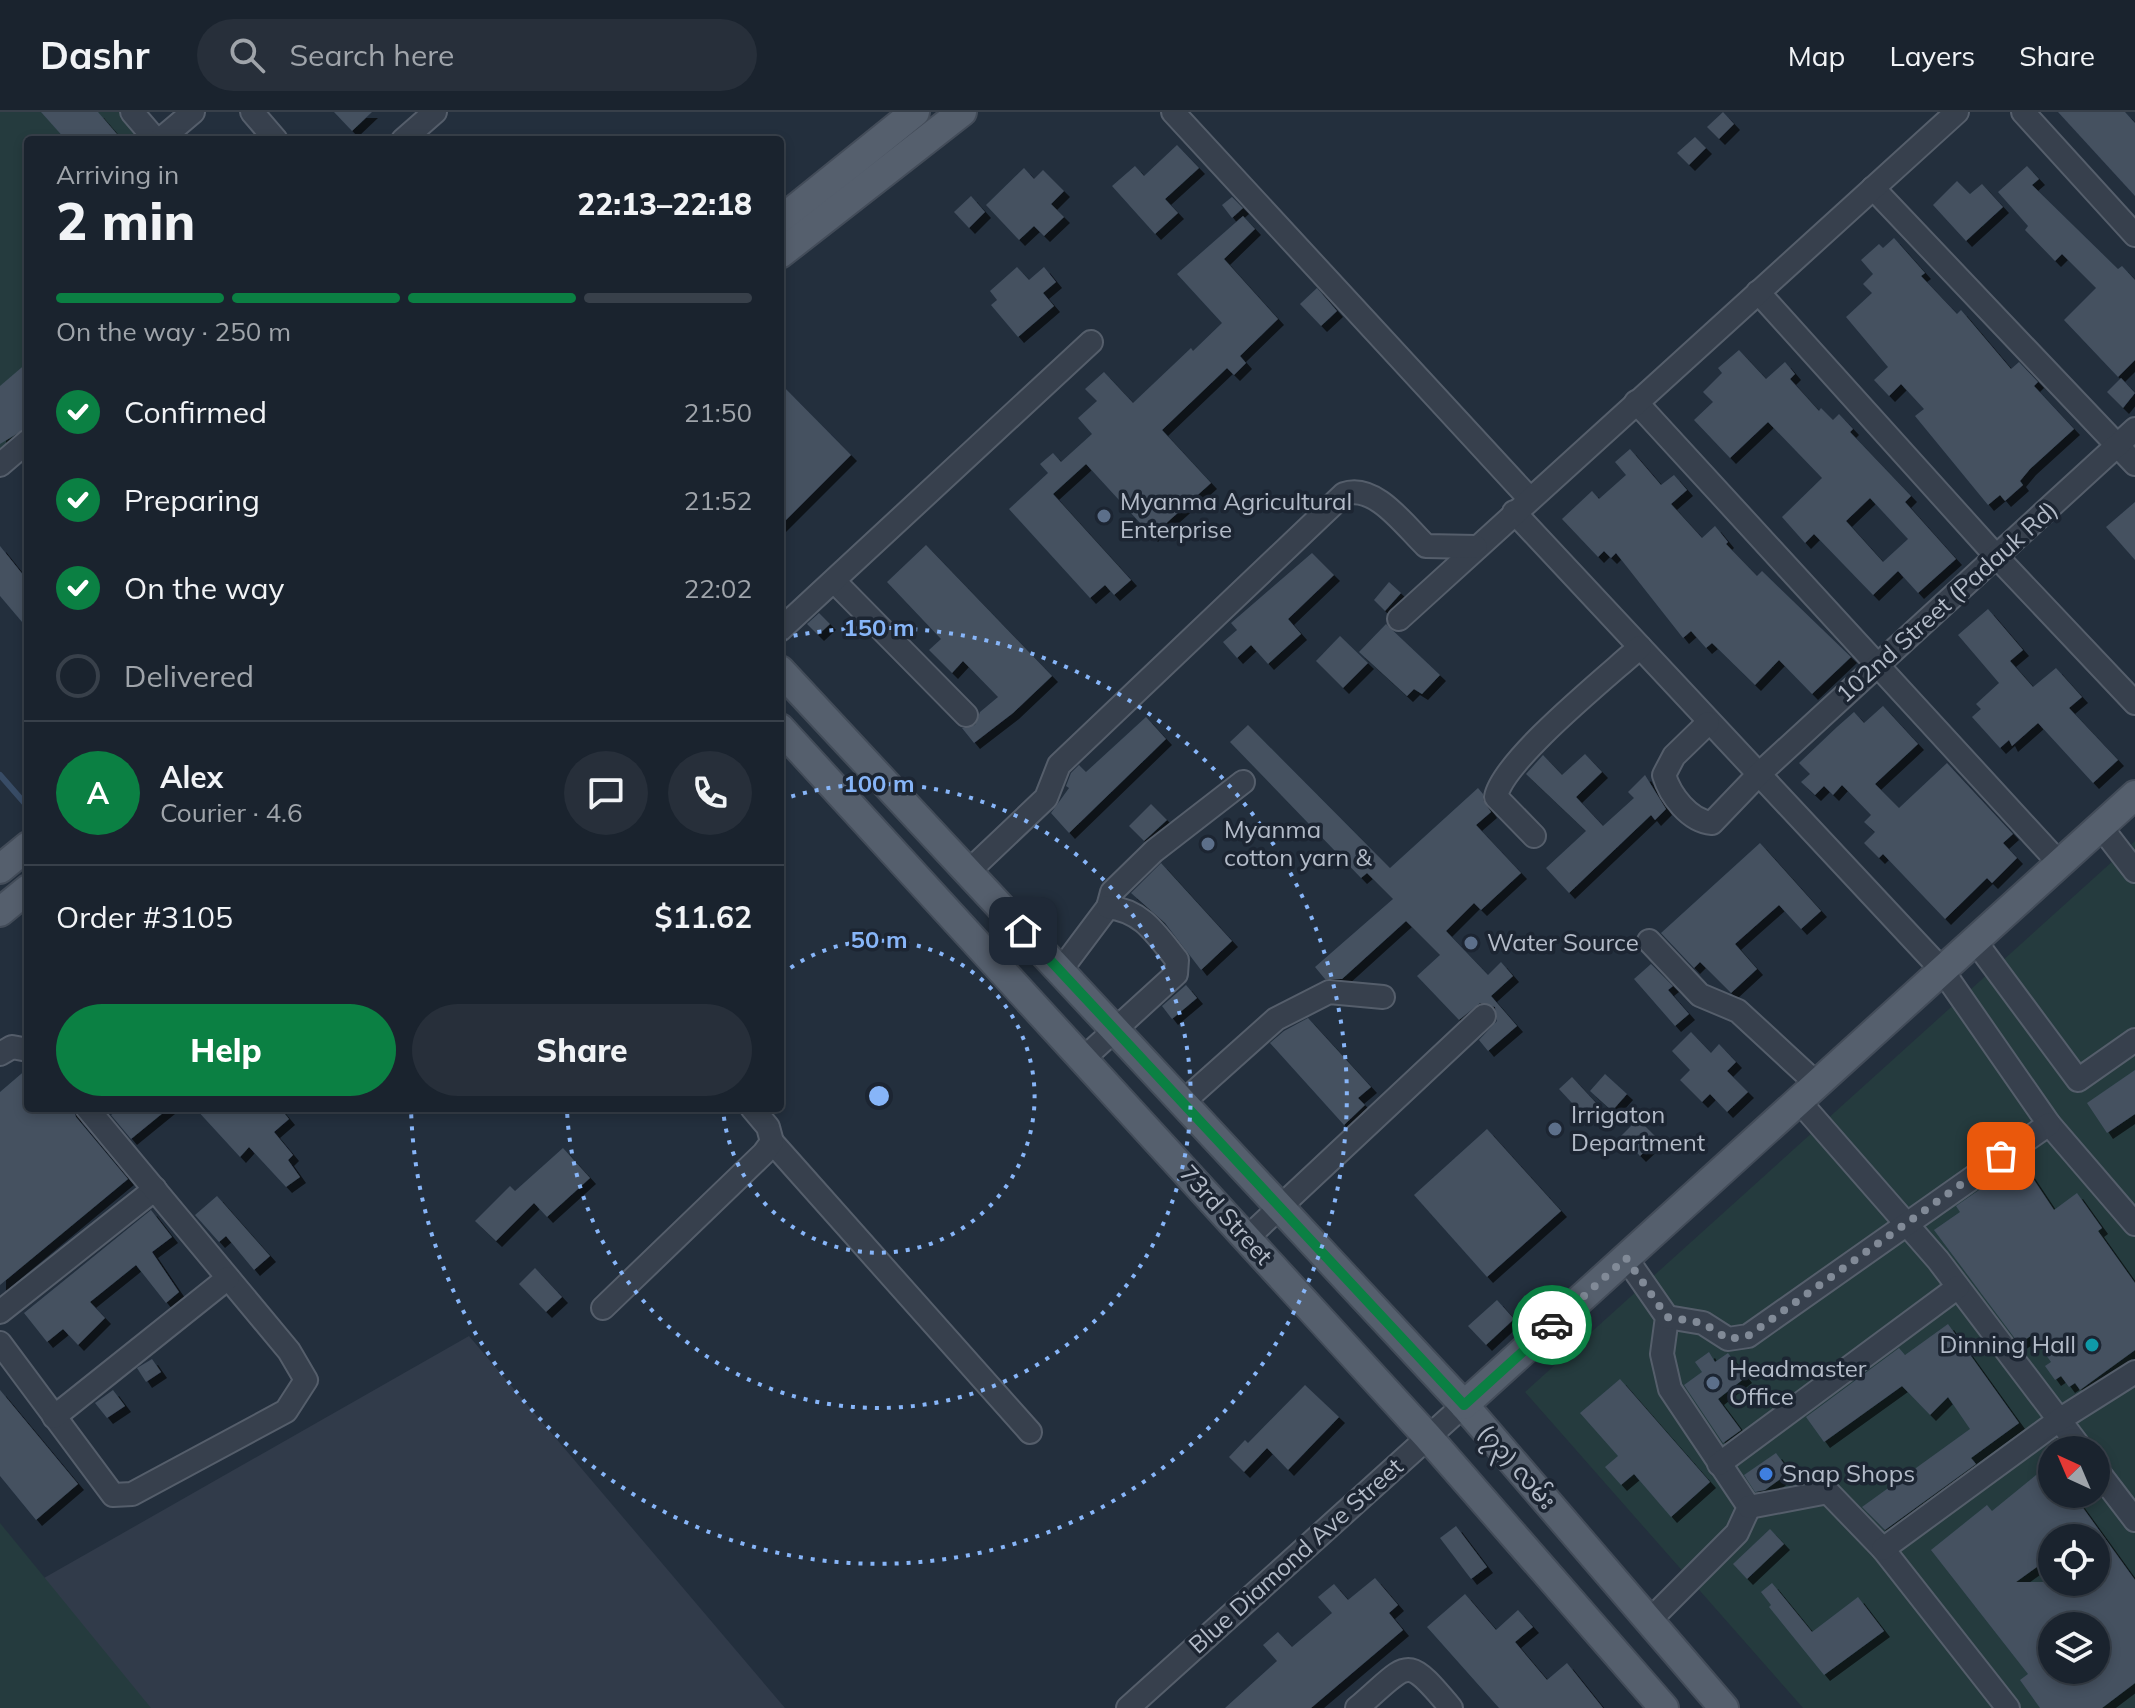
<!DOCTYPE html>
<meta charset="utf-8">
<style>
:root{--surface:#1a232e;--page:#272f3a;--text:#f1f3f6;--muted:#9fa4aa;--line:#38404a;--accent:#0b8043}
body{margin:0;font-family:Mulish,"Noto Sans Myanmar",sans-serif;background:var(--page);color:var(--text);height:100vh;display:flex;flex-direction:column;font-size:30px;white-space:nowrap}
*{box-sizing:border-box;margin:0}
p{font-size:26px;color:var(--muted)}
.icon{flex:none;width:44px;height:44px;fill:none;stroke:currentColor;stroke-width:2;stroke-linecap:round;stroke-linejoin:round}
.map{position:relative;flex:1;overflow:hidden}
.drawer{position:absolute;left:24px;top:24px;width:760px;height:976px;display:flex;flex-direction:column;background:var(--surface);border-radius:8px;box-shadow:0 4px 12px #0003,0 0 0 2px var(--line)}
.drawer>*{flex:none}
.needle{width:52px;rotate:316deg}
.fabs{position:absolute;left:2038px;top:1324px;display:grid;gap:16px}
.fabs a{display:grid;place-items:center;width:72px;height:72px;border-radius:50%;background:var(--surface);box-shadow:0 4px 12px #0003,0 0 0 2px var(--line);font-size:40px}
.pin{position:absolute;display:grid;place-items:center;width:68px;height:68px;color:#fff;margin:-34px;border-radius:16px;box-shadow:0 4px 12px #0006}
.courier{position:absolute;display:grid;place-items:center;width:80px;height:80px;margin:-40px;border:6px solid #0b8043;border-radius:50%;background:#fff;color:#222;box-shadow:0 2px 10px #0007}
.headline em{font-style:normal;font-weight:800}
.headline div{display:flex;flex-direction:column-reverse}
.headline{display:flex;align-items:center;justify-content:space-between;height:136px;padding:0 32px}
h1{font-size:52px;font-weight:800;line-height:60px}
.bar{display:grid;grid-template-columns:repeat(4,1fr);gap:12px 8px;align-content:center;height:96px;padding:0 32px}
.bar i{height:10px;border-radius:6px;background:var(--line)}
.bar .current{background:var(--accent)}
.bar p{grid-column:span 4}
.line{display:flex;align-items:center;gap:20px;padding:0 32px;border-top:2px solid var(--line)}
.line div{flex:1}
.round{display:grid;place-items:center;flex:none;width:84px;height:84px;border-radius:42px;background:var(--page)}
ol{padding:0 32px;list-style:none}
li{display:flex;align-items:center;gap:24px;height:88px}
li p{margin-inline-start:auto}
li .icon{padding:8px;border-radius:50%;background:var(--accent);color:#fff;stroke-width:4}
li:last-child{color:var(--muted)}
li i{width:44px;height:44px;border:4px solid var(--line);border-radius:50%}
.action{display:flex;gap:16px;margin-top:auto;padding:16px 32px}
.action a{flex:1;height:92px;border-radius:48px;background:var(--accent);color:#fff;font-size:32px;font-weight:800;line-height:92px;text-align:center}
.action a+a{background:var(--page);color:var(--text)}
header{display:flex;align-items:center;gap:48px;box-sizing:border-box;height:112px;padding:0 40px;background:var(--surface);border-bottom:2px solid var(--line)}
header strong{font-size:38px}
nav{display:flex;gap:44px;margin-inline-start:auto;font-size:28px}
.search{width:560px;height:72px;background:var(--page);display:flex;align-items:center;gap:20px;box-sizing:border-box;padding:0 28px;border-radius:44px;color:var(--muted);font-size:30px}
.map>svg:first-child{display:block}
.airport{fill:#313b4a}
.green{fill:#253b3e;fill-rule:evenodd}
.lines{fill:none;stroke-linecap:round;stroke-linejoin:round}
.stream{stroke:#384c66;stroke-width:6}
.building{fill:#445161;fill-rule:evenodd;filter:url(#shadow)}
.minor-casing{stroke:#555e6b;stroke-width:26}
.major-casing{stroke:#434c59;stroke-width:32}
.minor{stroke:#37404d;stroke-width:22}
.major{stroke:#555f6d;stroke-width:28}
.done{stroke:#818a97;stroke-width:8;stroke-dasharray:0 14.4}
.route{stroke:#0b8043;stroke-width:10}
.ring{fill:none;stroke:#87b5f8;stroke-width:4;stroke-dasharray:4 8}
.service-dot{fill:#5c6f8a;stroke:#1c2532;stroke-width:3}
.culture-dot{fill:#0f9aa8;stroke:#1c2532;stroke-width:3}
.shop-dot{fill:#3f7fe0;stroke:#1c2532;stroke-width:3}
.labels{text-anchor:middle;stroke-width:7;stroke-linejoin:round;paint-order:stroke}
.poi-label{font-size:24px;fill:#b3bbc8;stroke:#1c2532;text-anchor:start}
.street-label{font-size:24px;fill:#b3bbc8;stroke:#1c2532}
.centre{fill:#87b5f8;stroke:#1c2532;stroke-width:4}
.ring-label{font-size:24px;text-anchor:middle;font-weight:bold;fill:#87b5f8;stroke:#1c2532;stroke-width:7;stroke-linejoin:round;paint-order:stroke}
</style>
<header>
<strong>Dashr</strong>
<div class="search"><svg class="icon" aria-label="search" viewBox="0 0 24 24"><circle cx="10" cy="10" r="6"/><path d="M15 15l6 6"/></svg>Search here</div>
<nav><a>Map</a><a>Layers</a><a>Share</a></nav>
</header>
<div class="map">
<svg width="2135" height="1596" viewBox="0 0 2135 1596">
<defs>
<filter id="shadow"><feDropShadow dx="6" dy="6" stdDeviation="0" flood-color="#0009"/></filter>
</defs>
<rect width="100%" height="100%" fill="#232f3d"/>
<polygon class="airport" points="469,1224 785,1596 132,1596 37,1470"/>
<g class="green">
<polygon points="0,0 121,0 145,28 28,28 28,316 0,339"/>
<path d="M 2135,729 L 2135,1596 L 1803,1596 L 1525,1280 ZM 2052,1338 L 2096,1338 L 2096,1382 L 2052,1382 ZM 2052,1426 L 2096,1426 L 2096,1470 L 2052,1470 ZM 2052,1514 L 2096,1514 L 2096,1558 L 2052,1558 Z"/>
<polygon points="0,1411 151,1596 0,1596"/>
</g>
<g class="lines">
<polyline class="stream" points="0,663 28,695"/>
</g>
<g class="building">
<polygon points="41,0 98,0 122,28 66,28"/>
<polygon points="334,0 372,0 352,19"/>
<polygon points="1723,0 1734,12 1719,27 1707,15"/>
<polygon points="2058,0 2125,0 2135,11 2135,84"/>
<polygon points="1695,25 1706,36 1689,53 1677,41"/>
<polygon points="1177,33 1199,56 1165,87 1178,101 1155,122 1112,74 1135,54 1144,64"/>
<polygon points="2027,54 2039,67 2032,73 2118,157 2122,154 2135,168 2135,248 2118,265 2064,208 2096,176 2062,142 2055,149 2025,118 2028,114 1998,80"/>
<polygon points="1024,56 1034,67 1043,58 1064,79 1051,92 1064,105 1044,124 1034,114 1019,128 986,93"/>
<polygon points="1957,69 1970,82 1982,72 2003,95 1966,129 1933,93"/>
<polygon points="971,84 985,100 969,116 954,100"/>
<polygon points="1232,85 1243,96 1232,106 1222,93"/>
<polygon points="1243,104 1255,117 1224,147 1278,207 1240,244 1246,251 1234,263 1227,256 1162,318 1211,371 1152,424 1086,352 1053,382 1131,468 1114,483 1105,473 1090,486 1009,397 1048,361 1040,352 1053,341 1061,350 1092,322 1078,306 1097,289 1085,277 1104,260 1133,291 1191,236 1193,239 1222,211 1177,162"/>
<polygon points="1894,126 1925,161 1921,164 1957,202 1961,198 2011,257 2019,250 2038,270 2034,274 2074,317 2030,357 2020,369 2023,373 2005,389 2000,383 1988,393 1915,304 1924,297 1901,272 1889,284 1874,268 1888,255 1846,205 1872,181 1863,172 1873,162 1861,148 1879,132 1883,136"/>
<polygon points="1017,155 1029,168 1044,155 1056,170 1043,181 1054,194 1018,225 991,193 997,188 990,179"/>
<polygon points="1317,176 1337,199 1321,214 1300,192"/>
<path d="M 1739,238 L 1766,267 L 1785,250 L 1795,262 L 1790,267 L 1819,299 L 1821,296 L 1833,308 L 1839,302 L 1853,317 L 1850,320 L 1911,384 L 1905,390 L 1956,447 L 1918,481 L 1898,459 L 1873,483 L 1814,422 L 1805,431 L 1782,405 L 1822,366 L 1768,310 L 1730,346 L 1694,308 L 1713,290 L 1703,280 L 1722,261 L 1718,256 ZM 1870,386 L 1908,427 L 1883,450 L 1846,409 Z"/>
<polygon points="28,250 28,315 0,332 0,274"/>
<polygon points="2121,266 2135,281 2123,296 2107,280"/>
<polygon points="780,271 851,343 780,414"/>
<polygon points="1630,337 1661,373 1674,363 1687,378 1671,392 1702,426 1715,414 1728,430 1726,432 1757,464 1762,459 1851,545 1812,582 1779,548 1755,573 1712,531 1706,536 1691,519 1683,526 1616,441 1611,446 1604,439 1598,445 1562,407 1592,379 1599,387 1626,363 1615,350"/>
<polygon points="2135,390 2135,448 2106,415"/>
<polygon points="926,433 1052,564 1013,601 974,631 962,616 975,613 980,600 998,585 963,549 952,561 929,538 941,527 887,470"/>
<polygon points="0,434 28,469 28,517 0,484"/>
<polygon points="1312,441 1334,463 1288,507 1301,522 1268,552 1251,533 1237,546 1223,530 1237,518 1231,511"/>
<polygon points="1389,470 1401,481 1385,499 1374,488"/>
<polygon points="1988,497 2023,538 2010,549 2033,575 2056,556 2082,585 2069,596 2118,648 2093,671 2038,611 2012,634 2009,628 2000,636 1972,605 1981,597 1976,592 1999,571 1958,523"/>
<polygon points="819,501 830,512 818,523 807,512"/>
<polygon points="1386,512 1440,563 1422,582 1414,577 1407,584 1359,540"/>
<polygon points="1340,524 1368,551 1343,576 1316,549"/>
<polygon points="1883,594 1918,632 1875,672 1899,696 1947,651 2013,722 2003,731 2017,746 1992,771 1987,766 1945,807 1883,742 1879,746 1864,731 1875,720 1864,710 1871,703 1842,673 1833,683 1824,674 1815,683 1801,670 1810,662 1799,651 1837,615 1854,600 1864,611"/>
<polygon points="1146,605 1166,627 1069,721 1051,701 1069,676 1066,674 1071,661 1079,653 1086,660"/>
<polygon points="1248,613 1390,756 1478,676 1483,682 1483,688 1491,700 1476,713 1521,761 1481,798 1474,791 1446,819 1488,863 1501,850 1513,864 1491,884 1517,914 1488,939 1479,928 1497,909 1495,895 1480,891 1459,908 1417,864 1440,843 1406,809 1342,867 1325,867 1315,855 1393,787 1367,761 1361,766 1230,630"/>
<polygon points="1585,642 1602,660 1576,685 1603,714 1634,686 1628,680 1645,663 1666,697 1655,708 1651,703 1569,781 1546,756 1586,719 1526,662 1543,643 1562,663"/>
<polygon points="1151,692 1167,708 1144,729 1129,714"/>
<polygon points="1760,731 1821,799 1801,817 1779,793 1735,832 1757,857 1731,881 1700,850 1694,856 1661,821"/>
<polygon points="1161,751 1232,829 1201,858 1165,811 1131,781"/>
<polygon points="1651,852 1673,874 1668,878 1689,902 1675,914 1634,867"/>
<polygon points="1186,873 1197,886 1172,907 1162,894"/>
<polygon points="1308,906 1371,975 1358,986 1365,993 1344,1013 1270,931 1284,919"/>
<polygon points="1691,920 1711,941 1719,932 1736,950 1727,959 1748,980 1727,1000 1710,982 1702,990 1680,968 1690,958 1672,939"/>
<polygon points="28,956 28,996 73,996 76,1005 128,1067 0,1173 0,980"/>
<polygon points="2135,958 2135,1002 2107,1021 2087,991"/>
<polygon points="1605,962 1627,982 1612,999 1590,979"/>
<polygon points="1572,965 1597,992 1584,1004 1559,977"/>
<polygon points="120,996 169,996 131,1027 111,1003"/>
<polygon points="195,996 280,996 289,1007 274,1020 293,1043 288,1048 300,1065 286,1075 249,1035 240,1045"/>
<polygon points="1638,1007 1658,1027 1640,1044 1621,1024"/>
<polygon points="1487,1017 1561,1099 1487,1165 1414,1083"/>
<polygon points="563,1036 590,1066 547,1105 534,1091 496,1129 475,1109 510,1074 515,1079"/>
<polygon points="2024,1053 2054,1098 2077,1081 2102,1116 2098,1119 2135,1171 2135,1238 2080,1278 2075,1271 2069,1275 2061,1264 2055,1268 2045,1254 2051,1250 2032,1223 2019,1232 1934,1118 1960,1100 1956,1094 1995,1067 1998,1071"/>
<polygon points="217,1084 270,1144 254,1158 226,1124 219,1130 195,1103"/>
<polygon points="151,1098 172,1125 152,1140 179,1180 166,1191 136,1153 90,1190 105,1206 78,1233 63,1217 47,1230 24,1201"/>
<polygon points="535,1156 562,1185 546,1200 519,1172"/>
<polygon points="1497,1188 1514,1207 1486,1233 1468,1214"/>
<polygon points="1948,1212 2019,1311 1971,1346 1976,1352 1885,1418 1862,1395 1970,1317 1948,1285 1930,1303 1902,1274 1824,1330 1806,1305 1899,1236 1905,1243"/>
<polygon points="1709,1240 1715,1250 1728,1241 1746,1265 1718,1287 1741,1318 1723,1331 1684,1273 1702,1260 1695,1250"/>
<polygon points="152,1247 161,1260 146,1270 137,1256"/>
<polygon points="1620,1267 1710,1370 1671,1405 1634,1362 1621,1373 1605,1355 1618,1344 1580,1301"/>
<polygon points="1305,1273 1339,1305 1288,1358 1267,1336 1244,1360 1229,1345 1245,1328 1248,1331"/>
<polygon points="0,1278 78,1372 36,1408 0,1364"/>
<polygon points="113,1278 125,1294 107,1306 95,1291"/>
<polygon points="1776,1341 1790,1360 1765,1378 1755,1380 1744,1363"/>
<path d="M 2052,1350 L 2052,1382 L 2073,1382 L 2135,1468 L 2135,1571 L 2102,1596 L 2040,1596 L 2020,1568 L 2028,1562 L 1931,1438 L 1987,1393 L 1992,1399 ZM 2052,1426 L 2096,1426 L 2096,1470 L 2016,1470 L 2052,1444 ZM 2052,1514 L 2096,1514 L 2096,1558 L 2052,1558 Z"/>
<polygon points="1456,1414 1487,1455 1471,1467 1440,1426"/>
<polygon points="1770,1417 1784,1432 1747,1467 1733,1452"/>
<polygon points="1375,1466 1398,1493 1389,1501 1403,1518 1311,1596 1225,1596 1277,1549 1263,1533 1278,1520 1292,1535 1332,1501 1318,1485 1334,1472 1348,1488"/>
<polygon points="1772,1471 1812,1520 1858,1485 1884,1519 1824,1563 1769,1495 1771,1493 1761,1480"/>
<polygon points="1465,1482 1496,1518 1518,1498 1533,1515 1515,1530 1547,1568 1567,1551 1603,1596 1499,1596 1427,1515"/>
</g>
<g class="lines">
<g class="minor-casing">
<g id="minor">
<polyline points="132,0 156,28"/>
<polyline points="252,0 276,28"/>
<polyline points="1173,0 1529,386"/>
<polyline points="2023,0 2135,123"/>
<polyline points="160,28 193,0"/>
<polyline points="403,28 435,0"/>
<polyline points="1873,76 2135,352"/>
<polyline points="1758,180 1996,444 2135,591"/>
<polyline points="1636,290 2060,752"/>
<polyline points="0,353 28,329"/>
<polyline points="1514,400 1942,858 2049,1012 2135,1112"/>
<polyline points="834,469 966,603"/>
<polyline points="1399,507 1957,0"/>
<polyline points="780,518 1091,230"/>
<path d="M 1708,611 L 1674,644 L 1664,663 C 1670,683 1689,709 1712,711 L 1759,662 L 2135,317"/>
<polyline points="2101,715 2135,759"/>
<path d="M 1534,724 L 1496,685 C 1502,649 1608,564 1640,535"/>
<path d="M 968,760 L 1046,686 L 1059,653 L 1344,382 C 1375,371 1405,414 1426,434 L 1476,435"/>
<polyline points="1649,829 1700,883 1738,899 1817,972"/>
<polyline points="1975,829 2078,968 2135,928"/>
<polyline points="1060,859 1108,795 1112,780 1154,739 1243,670"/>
<polyline points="0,942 12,935 28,938"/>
<path d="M 1083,947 L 1176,862 L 1177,848 C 1156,822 1143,799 1108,795"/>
<polyline points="1799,989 1938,1148 2082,1338"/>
<polyline points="1182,991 1276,907 1329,880 1383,885"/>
<polyline points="772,1030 1030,1320"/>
<polyline points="1247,1126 1484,904"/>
<polyline points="1626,1146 1667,1205 1662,1242 1670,1277 1749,1395 1737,1421 1649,1509"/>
<polyline points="603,1196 764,1041 772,1030 768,1015 752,996"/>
<polyline points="0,1200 155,1077"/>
<polyline points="1667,1205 1703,1211 1728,1227 1748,1224 2049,1012"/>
<polyline points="0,1231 113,1383 132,1382 286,1299 306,1268 289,1239 87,996"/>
<polyline points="54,1305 228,1166"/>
<polyline points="1719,1352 1958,1175"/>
<polyline points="2096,1357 2135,1408"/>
<polyline points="1749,1395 1828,1380 1883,1437 2008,1596"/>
<polyline points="1883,1437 2059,1308 2135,1260"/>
<polyline points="1128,1596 1464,1293"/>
<path d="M 1357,1596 C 1410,1551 1404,1540 1451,1596"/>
</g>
</g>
<g class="major-casing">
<g id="major">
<polyline points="780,109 915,0"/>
<polyline points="780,142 962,0"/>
<polyline points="780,558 1464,1293 1724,1596"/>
<polyline points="780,616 1428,1325 1664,1596"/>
<polyline points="0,757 28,734"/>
<polyline points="0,800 28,777"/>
<polyline points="1464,1293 2135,683"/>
</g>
</g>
<use href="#minor" class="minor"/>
<use href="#major" class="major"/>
</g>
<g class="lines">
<polyline class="done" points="1552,1213 1626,1146 1667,1205 1703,1211 1728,1227 1748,1224 2001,1044"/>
<polyline class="route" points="1023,819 1464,1293 1552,1213"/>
</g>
<g class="ring">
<path d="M781 863A156 156 0 1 1 723 996"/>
<path d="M780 688A312 312 0 1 1 567 998"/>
<path d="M782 526A468 468 0 1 1 411 996"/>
</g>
<g class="service-dot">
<circle cx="1104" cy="404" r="8"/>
<circle cx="1208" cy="732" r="8"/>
<circle cx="1471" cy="831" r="8"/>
<circle cx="1555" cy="1017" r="8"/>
<circle cx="1713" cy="1271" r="8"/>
</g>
<circle class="culture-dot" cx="2092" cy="1233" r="8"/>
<circle class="shop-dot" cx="1766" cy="1362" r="8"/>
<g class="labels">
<g class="poi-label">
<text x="1120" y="398">Myanma Agricultural<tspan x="1120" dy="28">Enterprise</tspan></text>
<text x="1224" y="726">Myanma<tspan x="1224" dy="28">cotton yarn &amp;</tspan></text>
<text x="1487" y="839">Water Source</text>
<text x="1571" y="1011">Irrigaton<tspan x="1571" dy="28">Department</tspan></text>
<text x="2076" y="1241" text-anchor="end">Dinning Hall</text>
<text x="1729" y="1265">Headmaster<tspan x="1729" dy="28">Office</tspan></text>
<text x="1782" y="1370">Snap Shops</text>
</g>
<g class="street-label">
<text transform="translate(1947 490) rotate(-42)" y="8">102nd Street (Padauk Rd)</text>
<text transform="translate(1226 1103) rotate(48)" y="8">73rd Street</text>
<text transform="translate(1517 1355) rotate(49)" y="8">(၇၃) လမ်း</text>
<text transform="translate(1296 1444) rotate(-42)" y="8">Blue Diamond Ave Street</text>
</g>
</g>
<circle cx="879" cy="984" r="12" class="centre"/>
<g class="ring-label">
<text x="879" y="524">150 m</text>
<text x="879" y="680">100 m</text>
<text x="879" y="836">50 m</text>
</g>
</svg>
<div class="fabs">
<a><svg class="needle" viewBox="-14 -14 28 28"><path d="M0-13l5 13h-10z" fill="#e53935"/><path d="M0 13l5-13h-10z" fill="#9fa4aa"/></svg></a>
<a><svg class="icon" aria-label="locate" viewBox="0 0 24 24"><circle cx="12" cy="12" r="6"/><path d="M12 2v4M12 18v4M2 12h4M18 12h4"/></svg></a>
<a><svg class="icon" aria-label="layers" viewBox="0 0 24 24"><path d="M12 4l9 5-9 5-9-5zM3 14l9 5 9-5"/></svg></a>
</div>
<div class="pin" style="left:2001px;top:1044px;background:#ea580c"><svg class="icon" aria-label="bag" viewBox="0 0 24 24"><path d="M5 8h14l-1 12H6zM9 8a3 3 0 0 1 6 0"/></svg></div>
<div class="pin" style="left:1023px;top:819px;background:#1f2937"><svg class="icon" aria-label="home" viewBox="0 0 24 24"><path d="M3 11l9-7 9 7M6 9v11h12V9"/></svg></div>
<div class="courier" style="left:1552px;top:1213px"><svg class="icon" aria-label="car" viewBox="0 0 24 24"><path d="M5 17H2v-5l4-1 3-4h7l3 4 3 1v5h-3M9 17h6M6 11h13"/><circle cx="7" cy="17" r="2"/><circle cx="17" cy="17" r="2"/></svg></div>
<section class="drawer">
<div class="headline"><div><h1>2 min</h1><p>Arriving in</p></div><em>22:13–22:18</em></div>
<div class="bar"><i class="current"></i><i class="current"></i><i class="current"></i><i></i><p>On the way · 250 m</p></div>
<ol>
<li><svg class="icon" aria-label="check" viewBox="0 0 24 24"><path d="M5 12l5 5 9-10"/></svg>Confirmed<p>21:50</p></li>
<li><svg class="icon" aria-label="check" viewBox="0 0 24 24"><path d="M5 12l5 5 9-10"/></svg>Preparing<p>21:52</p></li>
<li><svg class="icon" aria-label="check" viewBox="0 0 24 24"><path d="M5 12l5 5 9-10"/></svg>On the way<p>22:02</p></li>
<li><i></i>Delivered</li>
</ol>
<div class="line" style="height:144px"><b class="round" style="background:var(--accent);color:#fff">A</b><div><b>Alex</b><p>Courier · 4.6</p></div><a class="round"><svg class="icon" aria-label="chat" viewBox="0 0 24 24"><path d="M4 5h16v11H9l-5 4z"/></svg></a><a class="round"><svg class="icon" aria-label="phone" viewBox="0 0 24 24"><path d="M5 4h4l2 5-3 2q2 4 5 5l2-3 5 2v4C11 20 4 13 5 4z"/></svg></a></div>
<div class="line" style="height:104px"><div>Order #3105</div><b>$11.62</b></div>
<div class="action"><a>Help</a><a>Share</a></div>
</section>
</div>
